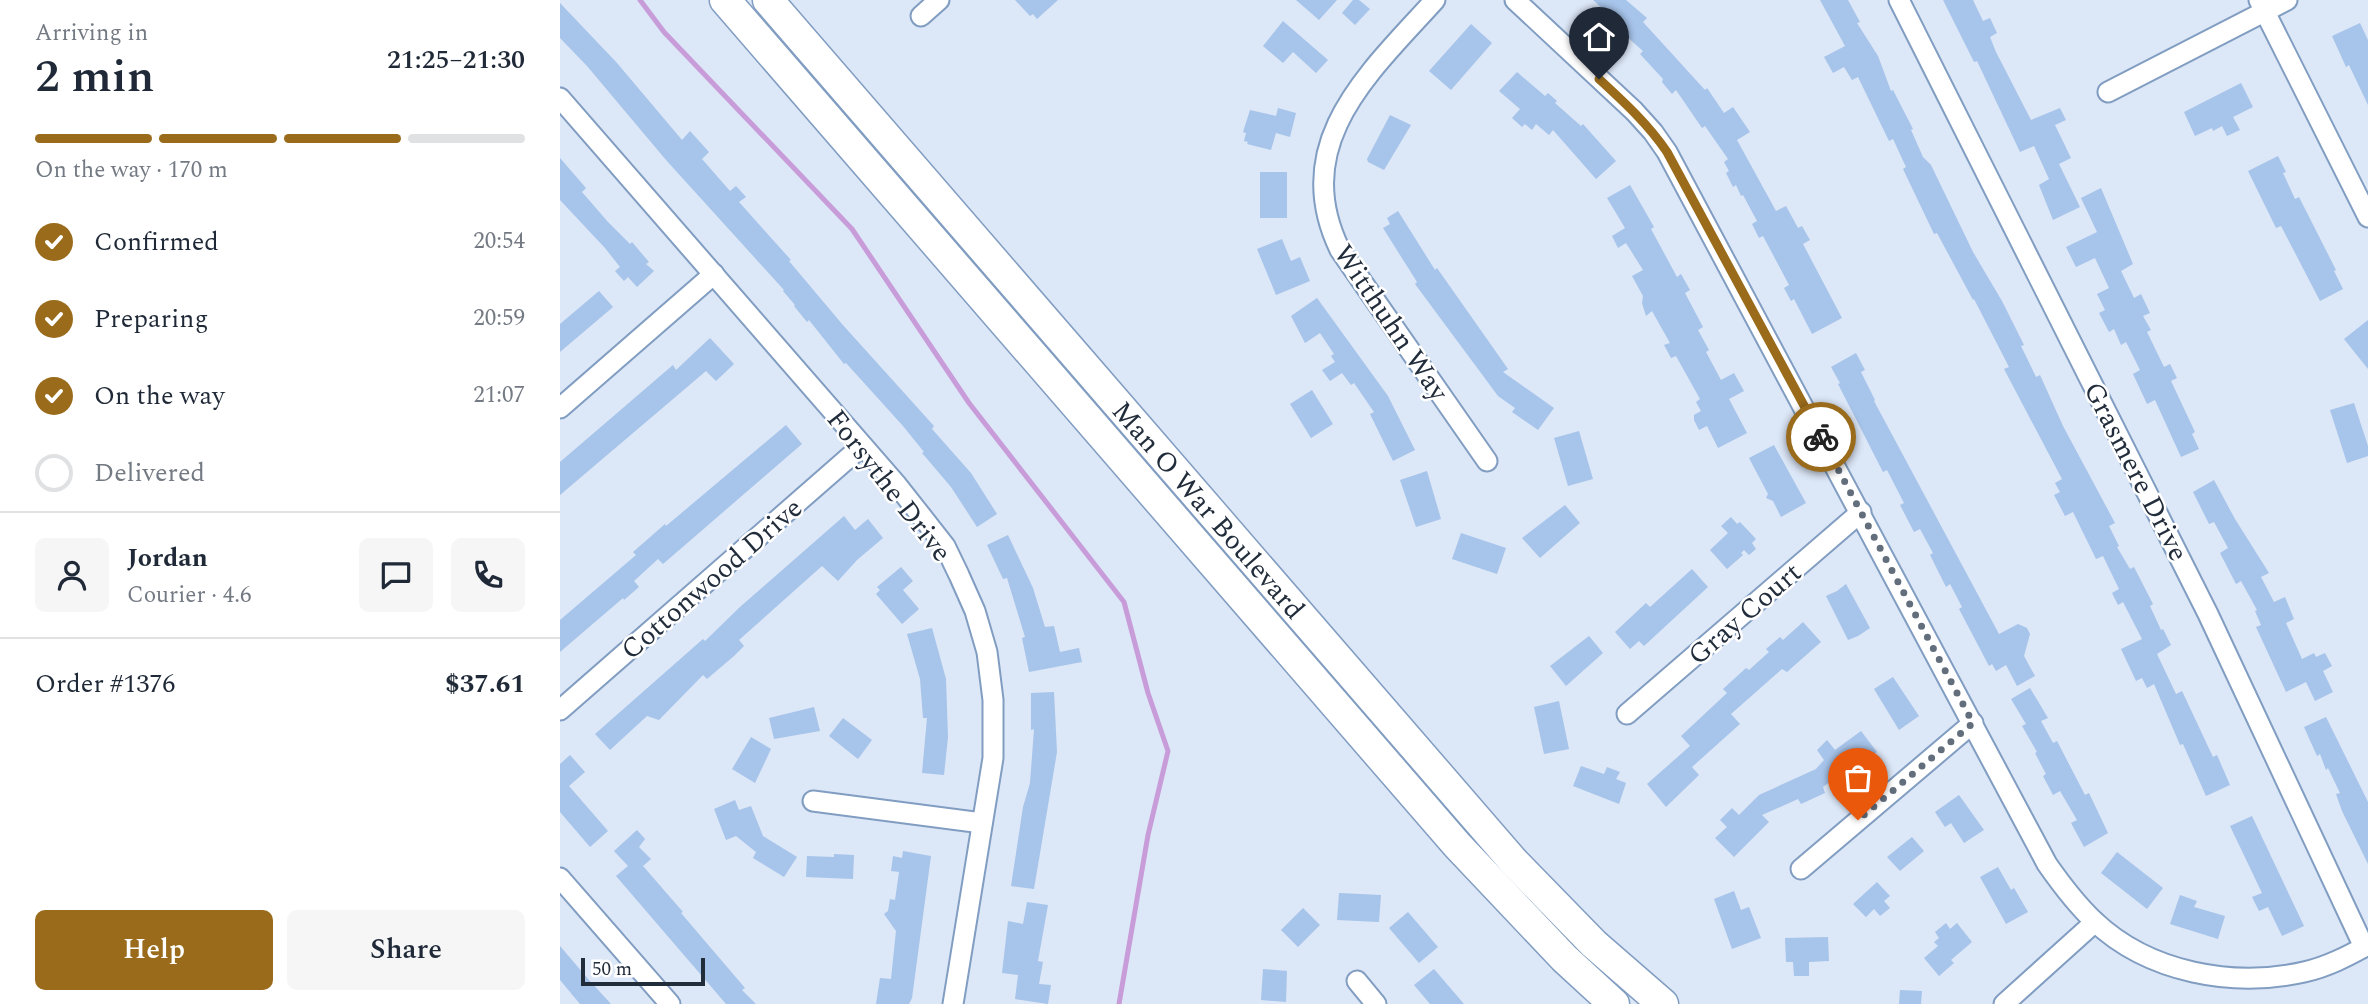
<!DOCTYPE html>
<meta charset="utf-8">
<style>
:root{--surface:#fff;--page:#f6f6f7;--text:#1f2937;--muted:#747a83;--line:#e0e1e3;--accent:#996b1b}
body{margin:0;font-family:Spectral,serif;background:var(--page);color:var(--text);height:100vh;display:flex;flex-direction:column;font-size:26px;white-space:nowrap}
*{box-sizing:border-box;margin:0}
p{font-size:23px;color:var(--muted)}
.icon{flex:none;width:38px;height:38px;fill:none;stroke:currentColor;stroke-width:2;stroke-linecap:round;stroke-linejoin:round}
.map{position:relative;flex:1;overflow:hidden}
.details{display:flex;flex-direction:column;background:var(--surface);width:560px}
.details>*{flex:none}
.scale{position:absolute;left:21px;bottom:18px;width:124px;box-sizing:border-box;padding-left:7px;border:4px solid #222d3c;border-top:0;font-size:19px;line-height:24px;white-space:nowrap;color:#222d3c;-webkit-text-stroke:5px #fff;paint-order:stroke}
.pin{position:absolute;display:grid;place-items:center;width:60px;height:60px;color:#fff;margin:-72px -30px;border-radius:50% 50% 50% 0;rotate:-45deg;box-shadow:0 0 7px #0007}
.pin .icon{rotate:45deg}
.courier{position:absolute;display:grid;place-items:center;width:70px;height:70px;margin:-35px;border:5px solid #996b1b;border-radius:50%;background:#fff;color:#222;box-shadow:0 2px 9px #0007}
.summary em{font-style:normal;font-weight:600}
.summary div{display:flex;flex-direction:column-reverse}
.summary{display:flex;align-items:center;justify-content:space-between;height:119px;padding:0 35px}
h1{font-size:46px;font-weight:600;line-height:52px}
.bar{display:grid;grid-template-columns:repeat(4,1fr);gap:10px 7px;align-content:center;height:84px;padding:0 35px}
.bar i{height:9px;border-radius:5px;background:var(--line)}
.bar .active{background:var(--accent)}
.bar p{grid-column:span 4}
.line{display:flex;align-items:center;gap:18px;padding:0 35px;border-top:2px solid var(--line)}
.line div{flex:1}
.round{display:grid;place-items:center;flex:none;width:74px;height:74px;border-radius:10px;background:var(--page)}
ol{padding:0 35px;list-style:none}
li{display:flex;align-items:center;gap:21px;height:77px}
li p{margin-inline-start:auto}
li .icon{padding:7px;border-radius:50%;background:var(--accent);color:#fff;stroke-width:4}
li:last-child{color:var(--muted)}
li i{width:38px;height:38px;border:4px solid var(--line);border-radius:50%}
.primary-button{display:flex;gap:14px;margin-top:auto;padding:14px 35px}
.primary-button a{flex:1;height:80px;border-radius:10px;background:var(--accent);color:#fff;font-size:28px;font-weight:600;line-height:80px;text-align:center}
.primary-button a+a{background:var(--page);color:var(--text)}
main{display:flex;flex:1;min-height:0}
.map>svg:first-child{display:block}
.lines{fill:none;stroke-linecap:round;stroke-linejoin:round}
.stream{stroke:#c89cd9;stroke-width:5}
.building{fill:#a7c4ea}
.minor-casing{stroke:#819dc1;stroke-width:23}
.primary-casing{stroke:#819dc1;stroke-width:33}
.minor{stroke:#fff;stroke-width:19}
.primary{stroke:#fff;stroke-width:30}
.done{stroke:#636e7d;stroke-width:7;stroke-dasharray:0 12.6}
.route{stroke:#996b1b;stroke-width:9}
.labels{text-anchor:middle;stroke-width:5;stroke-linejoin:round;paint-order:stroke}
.street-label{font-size:28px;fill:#222d3c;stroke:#fff}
</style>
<main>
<section class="details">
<div class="summary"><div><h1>2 min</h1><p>Arriving in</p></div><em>21:25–21:30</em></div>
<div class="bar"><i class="active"></i><i class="active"></i><i class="active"></i><i></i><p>On the way · 170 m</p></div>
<ol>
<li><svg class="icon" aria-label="check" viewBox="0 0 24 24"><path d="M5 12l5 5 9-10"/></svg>Confirmed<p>20:54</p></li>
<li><svg class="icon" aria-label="check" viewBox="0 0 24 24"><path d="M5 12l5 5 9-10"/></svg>Preparing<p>20:59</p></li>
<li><svg class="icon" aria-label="check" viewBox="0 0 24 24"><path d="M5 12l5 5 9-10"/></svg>On the way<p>21:07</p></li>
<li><i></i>Delivered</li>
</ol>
<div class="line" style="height:126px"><a class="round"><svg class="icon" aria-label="person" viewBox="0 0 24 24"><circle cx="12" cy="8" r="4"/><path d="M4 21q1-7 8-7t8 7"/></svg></a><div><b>Jordan</b><p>Courier · 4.6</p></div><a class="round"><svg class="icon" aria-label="chat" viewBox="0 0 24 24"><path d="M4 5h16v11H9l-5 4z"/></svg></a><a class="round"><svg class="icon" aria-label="phone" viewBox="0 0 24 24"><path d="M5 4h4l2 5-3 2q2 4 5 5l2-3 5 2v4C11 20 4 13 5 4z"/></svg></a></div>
<div class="line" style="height:91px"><div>Order #1376</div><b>$37.61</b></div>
<div class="primary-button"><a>Help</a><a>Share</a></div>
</section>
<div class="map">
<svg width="1808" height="1004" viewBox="0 0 1808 1004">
<rect width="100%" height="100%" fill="#dce7f7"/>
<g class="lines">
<polyline class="stream" points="80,0 104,32 292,229 409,403 564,602 588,693 608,751 588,835 559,1004"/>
</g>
<g class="building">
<polygon points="455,0 498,0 477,19 473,14 470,16"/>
<polygon points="736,0 777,0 759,20"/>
<polygon points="793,0 799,0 810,9 795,25 782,13"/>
<polygon points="1033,0 1066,0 1087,18 1083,22 1145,90 1147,88 1164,113 1173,107 1190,132 1177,140 1216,211 1226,206 1238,228 1242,226 1250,240 1243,244 1282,318 1252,334 1234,299 1231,301 1224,288 1229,285 1203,236 1199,238 1192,224 1197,221 1183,195 1181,196 1176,185 1173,187 1166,173 1169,171 1164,162 1168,159 1145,126 1142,128 1116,90 1112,94 1102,82 1103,79 1080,54 1083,51 1041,14 1044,10"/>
<polygon points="1260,0 1288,0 1300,22 1297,23 1318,56 1331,91 1333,90 1353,129 1351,130 1363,157 1371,165 1413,252 1442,301 1464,345 1461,346 1476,377 1480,375 1503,426 1555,523 1549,526 1559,546 1557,547 1570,569 1574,567 1593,604 1590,606 1601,630 1603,629 1611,645 1597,654 1616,694 1622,691 1653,757 1657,755 1670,785 1646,796 1623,744 1620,745 1594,684 1587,688 1582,678 1576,681 1561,649 1582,639 1563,602 1558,605 1552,593 1559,589 1543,556 1536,559 1513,512 1505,516 1494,495 1500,492 1495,483 1502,479 1444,369 1449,367 1414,299 1413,300 1377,233 1374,234 1343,169 1346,167 1333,139 1329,141 1298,77 1292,80 1284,67 1273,73 1264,57 1285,46"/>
<polygon points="1383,0 1413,0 1423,21 1430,18 1437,33 1430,37 1436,52 1471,120 1500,108 1506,120 1495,125 1511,158 1499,164 1520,207 1493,220 1479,185 1489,179 1474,146 1460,152 1417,61 1414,62"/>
<polygon points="0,3 57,63 122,140 130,131 149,152 142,159 170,191 176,186 186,197 179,202 231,260 229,261 282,324 374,426 372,429 411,473 437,514 417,527 391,487 362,453 364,452 343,426 286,363 284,364 249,320 247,322 234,306 235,305 223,291 224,290 106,160 27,66 0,38"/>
<polygon points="723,21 768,60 756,73 733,52 723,63 703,46"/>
<polygon points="1800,23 1808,40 1808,105 1789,65 1786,67 1772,36"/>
<polygon points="911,24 932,43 891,90 869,71"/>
<polygon points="957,72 985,96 988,93 997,101 995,103 1021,126 1023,124 1056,161 1036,179 993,130 989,135 976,124 972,130 965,124 962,127 952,118 960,109 939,91"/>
<polygon points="1681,83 1693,107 1673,117 1680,130 1667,136 1662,126 1653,131 1652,128 1635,136 1624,112"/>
<polygon points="718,108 736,113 730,137 716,133 711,150 687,144 688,142 684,141 686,133 683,132 690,110 716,116"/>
<polygon points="830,115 851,125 824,170 808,162 807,159"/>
<polygon points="1718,156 1726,172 1723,173 1735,199 1739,197 1776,270 1774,271 1783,289 1760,301 1721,226 1716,228 1688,171"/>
<polygon points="0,158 26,188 22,192 48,222 70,244 72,242 89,262 86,264 94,271 77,287 68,277 64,281 55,271 60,267 45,248 0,200"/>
<rect x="700" y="172" width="27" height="46"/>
<polygon points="1070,185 1094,227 1091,229 1117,277 1121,274 1130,290 1125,293 1143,327 1138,330 1149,350 1146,352 1161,380 1174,373 1184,391 1169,399 1187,433 1158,448 1147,426 1139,430 1134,420 1134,415 1141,411 1136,402 1140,399 1116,356 1111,358 1104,345 1110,343 1092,311 1086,316 1082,303 1083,296 1072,276 1083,270 1066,243 1058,248 1052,236 1065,228 1047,198"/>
<polygon points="1541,188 1573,264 1561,271 1574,298 1581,294 1590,313 1583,316 1591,330 1587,332 1604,367 1610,364 1617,378 1611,381 1635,432 1632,434 1639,449 1621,457 1595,400 1587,404 1573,374 1580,370 1566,342 1561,345 1554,329 1549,332 1539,313 1545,310 1537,294 1549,288 1535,258 1516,267 1506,247 1537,232 1521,198"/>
<polygon points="838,211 875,270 877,268 948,369 943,372 994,408 978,430 952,412 955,408 938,396 855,284 857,282 823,228 830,224 827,218"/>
<polygon points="722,239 731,261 740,257 750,281 716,295 697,249"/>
<polygon points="39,291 53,307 0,352 0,324"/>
<polygon points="757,298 828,396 855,450 833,461 810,414 814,412 794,383 791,385 782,373 770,381 762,370 775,362 771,356 774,354 760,333 745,343 731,316"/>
<polygon points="1808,320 1808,369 1784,339"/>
<polygon points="150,338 174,364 156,381 146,371 0,495 0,462 113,365 116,370"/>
<polygon points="1296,353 1305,370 1301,372 1315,400 1314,401 1439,634 1458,624 1467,628 1470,634 1464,656 1475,676 1457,686 1446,665 1436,671 1432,664 1429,666 1399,609 1402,607 1390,584 1386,587 1370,555 1373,553 1360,529 1354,532 1340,505 1344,503 1327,470 1323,472 1278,384 1280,383 1271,367"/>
<polygon points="752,390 773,424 751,438 730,404"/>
<polygon points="1794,403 1808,446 1808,456 1787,463 1770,410"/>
<polygon points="226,425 242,444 103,564 98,559 74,581 79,587 64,600 63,598 0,652 0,620 76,555 73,552 105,524 106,526"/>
<polygon points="1019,431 1033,479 1008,486 994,438"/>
<polygon points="1214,445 1246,503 1221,517 1213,501 1206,498 1208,494 1189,458"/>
<polygon points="867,471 881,519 856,527 840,480"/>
<polygon points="1654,480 1675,519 1709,573 1701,577 1714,602 1725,597 1734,619 1726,623 1742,659 1754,653 1756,657 1765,653 1772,666 1763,671 1773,692 1755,701 1746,682 1726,692 1696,627 1701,625 1695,611 1697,610 1681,581 1676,584 1660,553 1668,548 1654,522 1649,524 1633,492"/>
<polygon points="1005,505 1020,523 980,558 962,538"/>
<polygon points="284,516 295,530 308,519 323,538 297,560 278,581 262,566 179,640 184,646 174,656 147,679 143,675 99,720 87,716 50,750 35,734 143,639 145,641 181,606"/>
<polygon points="1171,517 1177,524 1180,522 1196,539 1192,543 1196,549 1189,555 1184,550 1181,553 1183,555 1167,569 1150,550 1168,533 1161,526"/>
<polygon points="901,533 946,548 937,574 892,559"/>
<polygon points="448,535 473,588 485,627 494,626 500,652 519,648 522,662 469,672 462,638 465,637 447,578 443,579 427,545"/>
<polygon points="341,567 353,581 343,590 359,609 342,624 316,594 320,590 317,587"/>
<polygon points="1132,569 1148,587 1084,646 1079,641 1070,649 1055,632 1086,603 1090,607"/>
<polygon points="1286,584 1310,628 1298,636 1288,640 1266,596 1277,591"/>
<polygon points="1243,622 1261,642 1227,672 1222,669 1171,714 1180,724 1132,767 1139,775 1106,807 1087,784 1130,746 1121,736 1167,693 1163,689 1186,668 1189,670 1209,652 1206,649 1220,637 1223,640"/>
<polygon points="372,628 386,679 388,737 384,775 362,773 367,718 363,718 360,679 347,634"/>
<polygon points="1029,636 1043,653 1006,686 990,666"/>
<polygon points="1333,677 1359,716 1339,730 1314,689"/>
<polygon points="1470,688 1488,718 1481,721 1493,743 1497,741 1525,795 1529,793 1548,833 1524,847 1511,823 1517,820 1500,791 1493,795 1483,776 1486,774 1475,753 1477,752 1462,726 1466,724 1451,699"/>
<polygon points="494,692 497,752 474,889 451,886 463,807 470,783 474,729 471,730 471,693"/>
<polygon points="999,701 1009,749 984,754 974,707"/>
<polygon points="254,707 260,731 214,739 209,718"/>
<polygon points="1766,717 1808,802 1808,864 1782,811 1776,794 1780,793 1768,768 1766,770 1760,754 1757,756 1744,727"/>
<polygon points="283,718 312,740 298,759 269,736"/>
<polygon points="1301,731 1317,752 1290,770 1288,768 1263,787 1265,793 1241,804 1238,799 1202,815 1209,822 1174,857 1155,838 1167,827 1160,820 1172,808 1179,815 1199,795 1256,769 1264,760 1257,750 1267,740 1275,750"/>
<polygon points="191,737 211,749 195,783 172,769"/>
<polygon points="10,755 25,772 9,786 48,831 30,847 0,812 0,764"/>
<polygon points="1021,766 1044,774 1047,767 1060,772 1056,779 1066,783 1059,804 1013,786"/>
<polygon points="1399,795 1424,830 1404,843 1391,823 1385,827 1375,812"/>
<polygon points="175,800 179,810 191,806 203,836 237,857 224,877 193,858 196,852 176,836 166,840 154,809"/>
<polygon points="1692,816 1744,926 1722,936 1708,907 1699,911 1692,897 1702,893 1670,826"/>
<polygon points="77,830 85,839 79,847 91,859 83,866 123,912 121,913 185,988 182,990 196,1004 166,1004 56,876 68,866 54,851"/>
<polygon points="1352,837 1364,851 1340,871 1327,857"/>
<polygon points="343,851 371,856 352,998 349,1004 316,1004 320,978 331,979 336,931 324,914 328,911 330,899 335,900 339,872 331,871 333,856 342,858"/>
<polygon points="1557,852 1603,888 1587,909 1541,873"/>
<polygon points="274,854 294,855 293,879 246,877 247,856 274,857"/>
<polygon points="1438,867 1451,890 1454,888 1468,912 1446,924 1420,877"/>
<polygon points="1317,882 1330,896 1324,901 1330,908 1320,916 1314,909 1306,917 1293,904"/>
<polygon points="1174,891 1181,910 1189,907 1201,938 1172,949 1154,899"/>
<polygon points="779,893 821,895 819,922 777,920"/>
<polygon points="1620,895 1637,901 1634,907 1665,916 1658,939 1610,924"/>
<polygon points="467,902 488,905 478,961 483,962 479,984 491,985 488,1004 455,999 458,975 442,973 448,921 463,924"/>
<polygon points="743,908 760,925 738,947 721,930"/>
<polygon points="848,912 878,947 859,963 829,928"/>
<polygon points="1386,923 1390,929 1397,923 1412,942 1391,960 1394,963 1379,976 1364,958 1378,946 1374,942 1379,938 1375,932"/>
<polygon points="1268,937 1269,961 1249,962 1249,976 1234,976 1233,962 1226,962 1225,938"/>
<polygon points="0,946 29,980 51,1004 20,1004 0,980"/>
<polygon points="703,969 727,971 726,1002 701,1000"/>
<polygon points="874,969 904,1004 870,1004 854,985"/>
<polygon points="1340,990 1362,991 1361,1004 1339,1004"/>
</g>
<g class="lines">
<g class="minor-casing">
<g id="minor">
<path d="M 875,0 C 810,72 728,143 780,250 L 927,461"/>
<path d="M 955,0 L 1074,111 L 1093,132 L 1107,152 L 1487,864 C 1501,884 1516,904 1534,921 C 1589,973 1673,988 1744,972 C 1767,967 1788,956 1808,945"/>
<polyline points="1339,0 1648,614 1804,947"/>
<polyline points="1699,0 1808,217"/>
<polyline points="361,16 379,0"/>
<polyline points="1548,92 1727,0"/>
<polyline points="0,98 337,485 385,546 399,575 415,611 427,652 433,700 433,758 393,1004"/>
<polyline points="0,408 154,274"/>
<polyline points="0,710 302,446"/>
<polyline points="1067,714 1301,512"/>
<polyline points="253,801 422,823"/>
<polyline points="1241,869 1413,723"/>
<polyline points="0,878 110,1004"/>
<polyline points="797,981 816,1004"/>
<polyline points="1444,1004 1535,922"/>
</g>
</g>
<g class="primary-casing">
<g id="primary">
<polyline points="165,0 897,845 1004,958 1054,1004"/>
<path id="s1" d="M 208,0 L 954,862 L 1034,944 L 1103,1004"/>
</g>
</g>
<use href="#minor" class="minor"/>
<use href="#primary" class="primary"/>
</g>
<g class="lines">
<polyline class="done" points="1261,437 1413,723 1298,820"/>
<path class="route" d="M 1039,79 C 1064,102 1088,124 1107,152 L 1261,437"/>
</g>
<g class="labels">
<g class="street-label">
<text transform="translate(832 322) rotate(56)" y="10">Witthuhn Way</text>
<text transform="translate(1577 471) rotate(63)" y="10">Grasmere Drive</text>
<text transform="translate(330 485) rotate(52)" y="10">Forsythe Drive</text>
<text dy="10" stroke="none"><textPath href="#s1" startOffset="674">Man O War Boulevard</textPath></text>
<text transform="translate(151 578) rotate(-41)" y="10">Cottonwood Drive</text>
<text transform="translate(1184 613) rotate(-41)" y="10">Gray Court</text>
</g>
</g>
</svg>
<div class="scale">50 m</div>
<div class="pin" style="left:1298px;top:820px;background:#ea580c"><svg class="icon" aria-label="bag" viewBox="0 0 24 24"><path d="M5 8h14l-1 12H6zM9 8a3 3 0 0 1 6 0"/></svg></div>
<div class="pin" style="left:1039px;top:79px;background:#1f2937"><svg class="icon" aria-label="home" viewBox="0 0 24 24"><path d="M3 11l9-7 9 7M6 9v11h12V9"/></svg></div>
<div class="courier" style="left:1261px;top:437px"><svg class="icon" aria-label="bike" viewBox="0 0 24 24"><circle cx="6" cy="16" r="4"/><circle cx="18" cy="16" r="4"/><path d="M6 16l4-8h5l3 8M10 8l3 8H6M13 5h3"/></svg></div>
</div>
</main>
